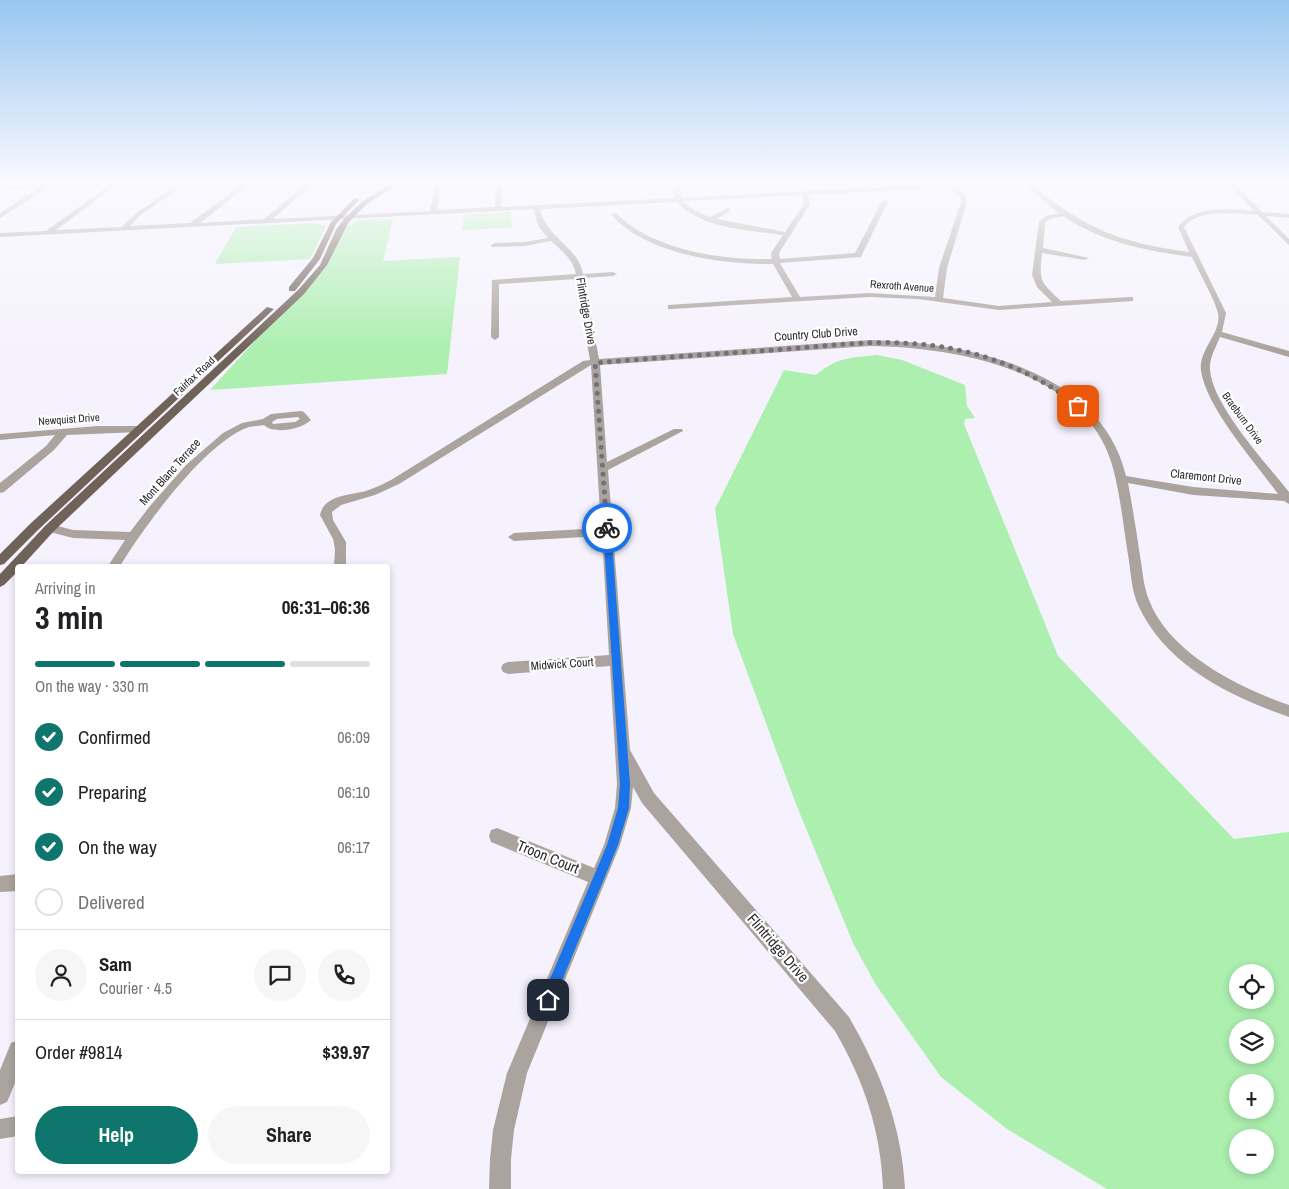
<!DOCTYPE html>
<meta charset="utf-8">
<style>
:root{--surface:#fff;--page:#f6f6f6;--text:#202124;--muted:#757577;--line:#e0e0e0;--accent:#0f766e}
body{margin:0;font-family:"Archivo Narrow",sans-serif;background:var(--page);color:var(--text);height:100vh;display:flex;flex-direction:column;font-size:19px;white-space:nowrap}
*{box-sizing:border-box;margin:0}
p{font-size:16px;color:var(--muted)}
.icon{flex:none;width:28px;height:28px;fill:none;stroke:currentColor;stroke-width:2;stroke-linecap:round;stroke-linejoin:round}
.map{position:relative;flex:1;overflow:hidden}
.details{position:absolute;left:15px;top:564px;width:375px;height:610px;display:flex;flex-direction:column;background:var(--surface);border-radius:5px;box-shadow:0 2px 8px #0003}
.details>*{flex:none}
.fabs{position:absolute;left:1229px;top:964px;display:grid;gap:10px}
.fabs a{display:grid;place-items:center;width:45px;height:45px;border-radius:50%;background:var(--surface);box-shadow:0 2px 8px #0003;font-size:25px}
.pin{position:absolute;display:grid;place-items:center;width:42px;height:42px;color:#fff;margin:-21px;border-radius:10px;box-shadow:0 2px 8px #0006}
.courier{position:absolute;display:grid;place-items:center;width:50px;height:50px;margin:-25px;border:4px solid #1a73e8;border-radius:50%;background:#fff;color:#222;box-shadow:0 1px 6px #0007}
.overview em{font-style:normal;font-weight:700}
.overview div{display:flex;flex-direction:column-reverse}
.overview{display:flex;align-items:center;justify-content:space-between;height:85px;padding:0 20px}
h1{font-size:32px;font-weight:700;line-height:38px}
.bar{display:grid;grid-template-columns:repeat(4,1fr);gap:8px 5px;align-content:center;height:60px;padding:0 20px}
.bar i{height:6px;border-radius:4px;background:var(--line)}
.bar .selected{background:var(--accent)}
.bar p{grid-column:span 4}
.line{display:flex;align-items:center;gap:12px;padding:0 20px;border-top:1px solid var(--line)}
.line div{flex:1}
.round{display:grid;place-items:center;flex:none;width:52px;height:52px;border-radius:26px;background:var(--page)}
ol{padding:0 20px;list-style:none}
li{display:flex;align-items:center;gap:15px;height:55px}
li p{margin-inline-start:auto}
li .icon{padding:5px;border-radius:50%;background:var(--accent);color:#fff;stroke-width:4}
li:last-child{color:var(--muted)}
li i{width:28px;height:28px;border:2px solid var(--line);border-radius:50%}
.primary-button{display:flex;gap:10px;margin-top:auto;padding:10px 20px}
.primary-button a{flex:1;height:58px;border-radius:30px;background:var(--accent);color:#fff;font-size:20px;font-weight:700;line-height:58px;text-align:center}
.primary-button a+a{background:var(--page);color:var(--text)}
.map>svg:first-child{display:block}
.green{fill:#acefaf;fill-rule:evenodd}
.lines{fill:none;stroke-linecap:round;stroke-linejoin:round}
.minor{fill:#aba49e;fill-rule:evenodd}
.major{fill:#6f6259;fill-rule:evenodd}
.route{fill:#1a73e8}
.done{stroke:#727078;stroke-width:5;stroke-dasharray:0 9}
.labels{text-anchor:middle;stroke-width:4.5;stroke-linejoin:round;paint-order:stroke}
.far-street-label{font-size:11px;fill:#2c2a31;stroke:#fff}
.street-label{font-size:12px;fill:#2c2a31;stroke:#fff}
.near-street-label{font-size:15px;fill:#2c2a31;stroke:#fff}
</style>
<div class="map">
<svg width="1289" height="1189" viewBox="0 0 1289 1189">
<rect width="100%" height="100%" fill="#f5f2fd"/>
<g class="green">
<polygon points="511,212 512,228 462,230 464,215"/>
<polygon points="393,219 383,261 460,257 447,374 210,390 329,260 348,226 360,220"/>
<polygon points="315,223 326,226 310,259 215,264 236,227"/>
<path d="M 877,355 L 902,360 L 965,385 L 967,406 L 975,418 L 965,419 L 964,424 L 1058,656 L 1234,839 L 1289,832 L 1289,1189 L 1107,1189 L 1007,1129 L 941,1077 L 876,985 L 853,943 L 796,804 L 733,634 L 715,509 L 784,370 L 816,375 C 838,357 849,358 877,355 ZM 1265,972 L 1265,1000 L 1238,1000 L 1238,972 ZM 1238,1028 L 1265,1028 L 1265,1055 L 1238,1055 ZM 1265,1082 L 1265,1110 L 1238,1110 L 1238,1082 ZM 1238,1138 L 1265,1138 L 1265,1165 L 1238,1165 Z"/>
</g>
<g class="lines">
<g class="minor">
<polygon points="53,184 2,217 0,218 0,213 39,188 8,189 6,186"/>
<path d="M 111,184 L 118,184 L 56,230 L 122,227 L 135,214 L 178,184 L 186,184 L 139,216 L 130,226 L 190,223 L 243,184 L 250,184 L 200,223 L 264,219 L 306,184 L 313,184 L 273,219 L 430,211 L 435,184 L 441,184 L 437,210 L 495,207 L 496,184 L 502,184 L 501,207 L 675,198 L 673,191 L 678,184 L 684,184 L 679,191 L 682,198 L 936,184 L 980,184 L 957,187 L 964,194 L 967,202 L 947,268 L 943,298 L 999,306 L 1052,302 L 1037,287 L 1032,275 L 1039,222 L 1046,216 L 1059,213 L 1023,184 L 1030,184 C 1085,228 1120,243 1189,252 L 1178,227 C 1194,205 1229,209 1254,211 L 1228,184 L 1235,184 L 1262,212 L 1289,214 L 1289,218 L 1266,216 L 1289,239 L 1289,245 L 1258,215 C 1236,214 1199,208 1184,227 L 1226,313 L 1222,332 L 1289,351 L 1289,357 L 1220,337 C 1216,347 1209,358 1210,370 C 1213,406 1266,463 1289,492 L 1289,504 L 1284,501 L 1193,495 L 1128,483 C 1133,509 1137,536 1141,562 C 1143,575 1144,588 1149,600 C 1169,653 1239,688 1289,705 L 1289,717 C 1230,696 1166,666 1138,605 C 1132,591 1131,576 1129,561 C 1124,531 1121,500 1114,472 C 1091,371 957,347 870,346 L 600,365 L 607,462 L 674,429 L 682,429 L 683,431 L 608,470 L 630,750 L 654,793 L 849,1017 C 880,1071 902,1126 905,1189 L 883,1189 C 881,1131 864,1081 835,1031 L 642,803 L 633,787 L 631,808 L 620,845 L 527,1073 L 514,1130 L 511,1159 L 511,1189 L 489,1189 L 490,1159 L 493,1130 L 507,1073 L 588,882 L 491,842 L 489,836 L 491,830 L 497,828 L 594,868 L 604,845 L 615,808 L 617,784 L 610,666 L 508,674 L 503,672 L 501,668 L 503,664 L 508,662 L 609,655 L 602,536 L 514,541 L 508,537 L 514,533 L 601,528 L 591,365 L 399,484 L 375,495 L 341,505 L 332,512 L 333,520 L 346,542 L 346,566 L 334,566 L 335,549 L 333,539 L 320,515 C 324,495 350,495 366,491 C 375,488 383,484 391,480 L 583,361 L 590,360 L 576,279 L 499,284 L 499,337 L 495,340 L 491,337 L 492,280 L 576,274 C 573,259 562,251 551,241 L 525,246 L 492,247 L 491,245 L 495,243 L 525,242 L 548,238 L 539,227 L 533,209 L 0,237 L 0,233 L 46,231 ZM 950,187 L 959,196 L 961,202 L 939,268 L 935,297 L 869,293 L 800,297 L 781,265 L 780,263 L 861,257 L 888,201 L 885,199 L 882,201 L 855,253 L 780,259 L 779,253 L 810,204 L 808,195 ZM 802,195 L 804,204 L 785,232 L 717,219 L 730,211 L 730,209 L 728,208 L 710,217 C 700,213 691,209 683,201 ZM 677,202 C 702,229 748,230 783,235 L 771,253 L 772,259 C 721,260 654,251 616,213 L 611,214 C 644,254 724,265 773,264 L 792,297 L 668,305 L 668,309 L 671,309 L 869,297 L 918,299 L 999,310 L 1133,301 L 1133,297 L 1130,297 L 1061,301 C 1040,281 1039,282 1042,253 L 1085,260 L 1089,258 L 1043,248 L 1045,223 L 1050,219 L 1063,216 C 1101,242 1147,251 1192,257 C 1198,270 1215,300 1218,313 C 1222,333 1198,350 1201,371 C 1207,409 1255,462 1278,494 L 1193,487 L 1126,476 C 1101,368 964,342 870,340 L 599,359 L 584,278 L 613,276 L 617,274 L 613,272 L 583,274 C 578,246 547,239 540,209 Z"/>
<path d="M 301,411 L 304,412 L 311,420 C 302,429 274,435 264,425 C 259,426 253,426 249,427 C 205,442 144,527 120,566 L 108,566 L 125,540 L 73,538 L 46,531 L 44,528 L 50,524 L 73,530 L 130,532 L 150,506 L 186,465 L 223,433 L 242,423 L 263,419 L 271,414 ZM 298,417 L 300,419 L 295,422 L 273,424 L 272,422 L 277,419 Z"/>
<polygon points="98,426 140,426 145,429 140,432 67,435 54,450 4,492 0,493 0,483 46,446 55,435 0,440 0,434"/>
<polygon points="18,874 18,891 0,892 0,876"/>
<polygon points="18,1040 18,1076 7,1102 0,1105 0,1070 11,1043"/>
<polygon points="18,1116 18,1136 0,1139 0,1119"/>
</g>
<g class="major">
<polygon points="391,184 399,184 368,203 349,222 327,265 304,294 54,531 22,566 18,566 18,571 4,585 0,587 0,574 46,525 298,290 320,265 336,230 344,219 363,201"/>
<polygon points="355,198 360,199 336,224 320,259 295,291 289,291 289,287 313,258 331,222"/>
<polygon points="267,307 274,309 38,530 4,564 0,565 0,554 30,524"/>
</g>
</g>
<linearGradient id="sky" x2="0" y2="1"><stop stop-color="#98c6f0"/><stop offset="0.52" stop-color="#faf9fe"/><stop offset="1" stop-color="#faf9fe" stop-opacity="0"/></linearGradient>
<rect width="1289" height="351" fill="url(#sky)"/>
<polygon class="route" points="607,525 611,528 630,784 629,808 618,845 552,1005 548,1007 543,1005 541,1000 607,845 618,808 620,784 603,528"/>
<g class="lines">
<path class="done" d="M 607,528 L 595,363 C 654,358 714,354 773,350 C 816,347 859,341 902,343 C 965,345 1028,366 1078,406"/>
</g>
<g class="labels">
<g class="far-street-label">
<text transform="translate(902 286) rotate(4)" y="4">Rexroth Avenue</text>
<text transform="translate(194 376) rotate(-43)" y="4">Fairfax Road</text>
<text transform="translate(1243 418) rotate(54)" y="4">Braeburn Drive</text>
<text transform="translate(69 419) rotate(-4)" y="4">Newquist Drive</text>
</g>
<g class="street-label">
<text transform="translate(586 311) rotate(80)" y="4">Flintridge Drive</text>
<text transform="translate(816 334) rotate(-4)" y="4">Country Club Drive</text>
<text transform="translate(170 472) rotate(-48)" y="4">Mont Blanc Terrace</text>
<text transform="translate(1206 477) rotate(6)" y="4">Claremont Drive</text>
<text transform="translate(562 664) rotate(-4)" y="4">Midwick Court</text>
</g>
<g class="near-street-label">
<text transform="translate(548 857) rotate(22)" y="5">Troon Court</text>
<text transform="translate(778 948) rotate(49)" y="5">Flintridge Drive</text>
</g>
</g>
</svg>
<div class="fabs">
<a><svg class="icon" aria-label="locate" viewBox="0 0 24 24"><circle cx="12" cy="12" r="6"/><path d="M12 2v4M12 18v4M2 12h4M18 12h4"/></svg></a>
<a><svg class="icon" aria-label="layers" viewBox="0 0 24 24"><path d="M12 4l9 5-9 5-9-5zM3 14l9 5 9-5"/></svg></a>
<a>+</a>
<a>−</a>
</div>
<div class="pin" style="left:1078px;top:406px;background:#ea580c"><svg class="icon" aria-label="bag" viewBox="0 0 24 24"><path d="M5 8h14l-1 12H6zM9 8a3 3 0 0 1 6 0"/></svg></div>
<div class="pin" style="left:548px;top:1000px;background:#1f2937"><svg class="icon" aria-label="home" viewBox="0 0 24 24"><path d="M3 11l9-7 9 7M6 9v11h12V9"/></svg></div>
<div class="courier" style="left:607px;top:528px"><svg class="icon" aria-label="bike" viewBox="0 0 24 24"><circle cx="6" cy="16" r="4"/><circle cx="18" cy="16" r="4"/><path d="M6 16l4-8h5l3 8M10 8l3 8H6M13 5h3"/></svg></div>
<section class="details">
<div class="overview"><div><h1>3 min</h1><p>Arriving in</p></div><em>06:31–06:36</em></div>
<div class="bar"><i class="selected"></i><i class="selected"></i><i class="selected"></i><i></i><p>On the way · 330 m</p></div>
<ol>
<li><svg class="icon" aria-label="check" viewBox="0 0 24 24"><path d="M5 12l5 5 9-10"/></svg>Confirmed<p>06:09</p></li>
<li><svg class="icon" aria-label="check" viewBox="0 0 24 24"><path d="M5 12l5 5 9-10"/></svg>Preparing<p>06:10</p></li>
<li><svg class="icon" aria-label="check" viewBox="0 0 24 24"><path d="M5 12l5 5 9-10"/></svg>On the way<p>06:17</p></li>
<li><i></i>Delivered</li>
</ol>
<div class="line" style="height:90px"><a class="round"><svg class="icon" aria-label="person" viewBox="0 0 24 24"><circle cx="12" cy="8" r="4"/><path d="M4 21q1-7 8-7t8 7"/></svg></a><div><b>Sam</b><p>Courier · 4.5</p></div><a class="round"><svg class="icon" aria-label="chat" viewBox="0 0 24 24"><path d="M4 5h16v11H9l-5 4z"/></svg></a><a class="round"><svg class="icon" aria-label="phone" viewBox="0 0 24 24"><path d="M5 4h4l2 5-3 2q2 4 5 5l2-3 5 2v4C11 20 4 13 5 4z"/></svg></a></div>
<div class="line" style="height:65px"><div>Order #9814</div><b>$39.97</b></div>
<div class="primary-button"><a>Help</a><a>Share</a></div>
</section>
</div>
